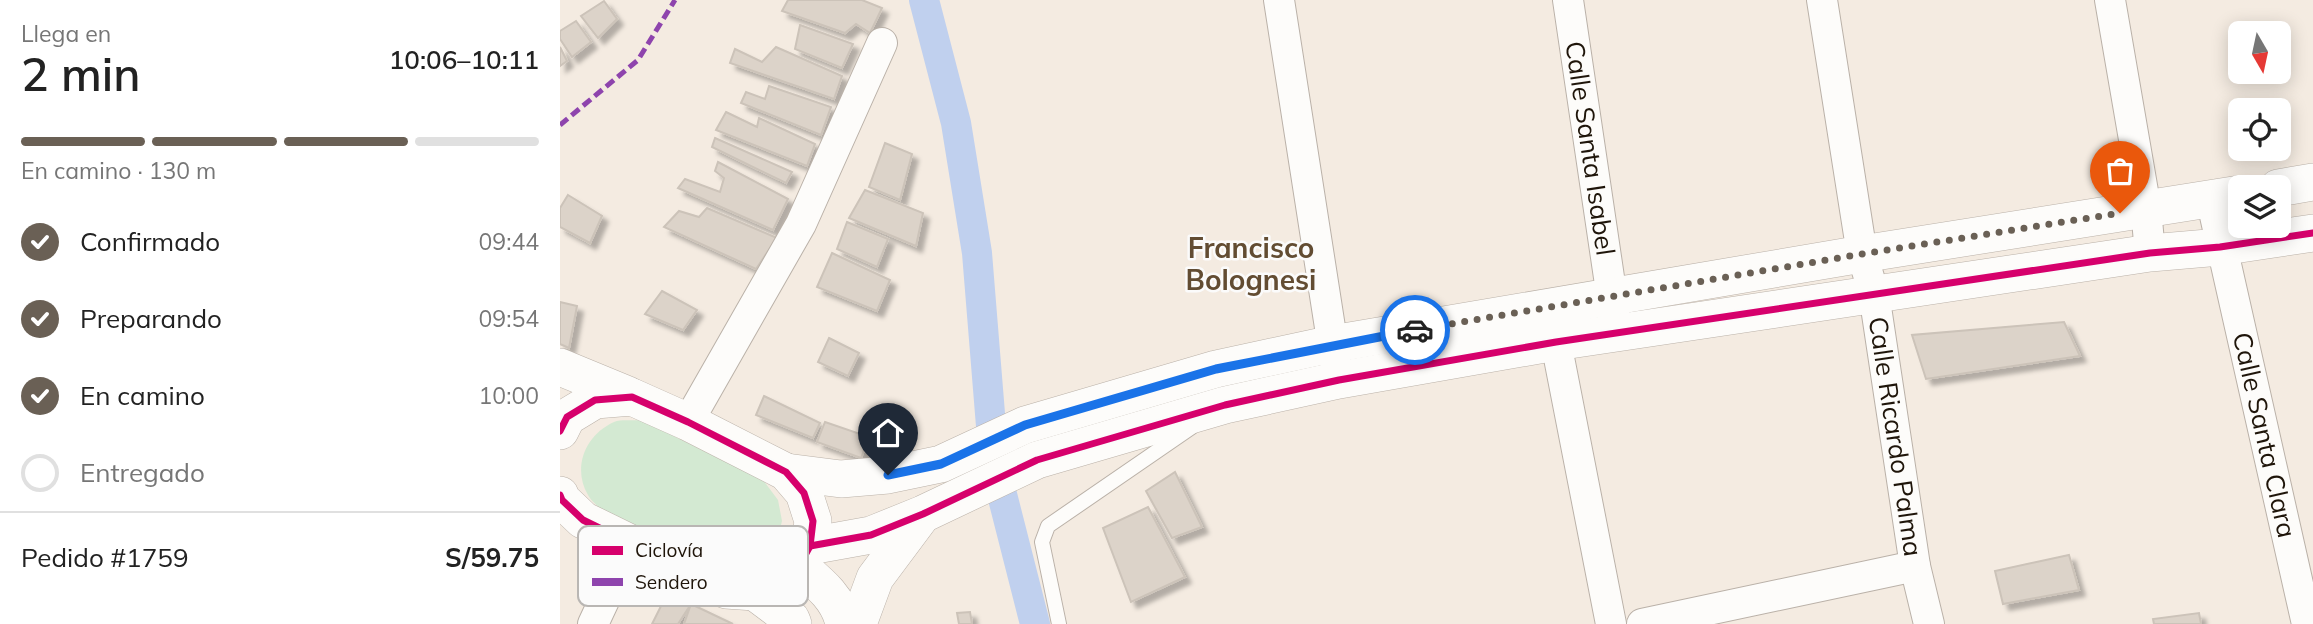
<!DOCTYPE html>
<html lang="es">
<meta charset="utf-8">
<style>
:root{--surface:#fff;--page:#f6f6f6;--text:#222;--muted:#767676;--line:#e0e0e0;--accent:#6a6055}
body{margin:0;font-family:Mulish,sans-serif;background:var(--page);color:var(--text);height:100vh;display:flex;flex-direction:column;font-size:26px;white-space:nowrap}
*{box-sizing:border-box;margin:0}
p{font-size:23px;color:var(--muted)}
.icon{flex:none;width:38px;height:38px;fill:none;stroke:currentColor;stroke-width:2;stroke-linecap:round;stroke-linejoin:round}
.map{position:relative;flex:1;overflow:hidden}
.details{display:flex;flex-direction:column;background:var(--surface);width:560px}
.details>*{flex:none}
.needle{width:46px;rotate:171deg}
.fabs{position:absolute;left:1668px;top:21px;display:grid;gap:14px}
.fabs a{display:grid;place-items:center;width:63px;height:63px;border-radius:10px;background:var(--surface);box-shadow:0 4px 18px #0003;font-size:35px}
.pin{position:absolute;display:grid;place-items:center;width:60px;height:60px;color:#fff;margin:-72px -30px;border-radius:50% 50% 50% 0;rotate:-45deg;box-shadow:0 0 7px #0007}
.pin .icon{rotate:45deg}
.courier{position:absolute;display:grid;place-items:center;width:70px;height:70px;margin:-35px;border:5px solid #1a73e8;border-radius:50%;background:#fff;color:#222;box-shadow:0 2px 9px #0007}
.headline em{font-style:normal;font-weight:600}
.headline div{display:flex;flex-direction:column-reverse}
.headline{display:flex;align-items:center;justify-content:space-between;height:119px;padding:0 21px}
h1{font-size:46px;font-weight:600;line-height:52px}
.bar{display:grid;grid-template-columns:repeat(4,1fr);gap:10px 7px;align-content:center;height:84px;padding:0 21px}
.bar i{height:9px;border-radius:5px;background:var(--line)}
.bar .active{background:var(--accent)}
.bar p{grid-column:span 4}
.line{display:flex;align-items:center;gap:18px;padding:0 21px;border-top:2px solid var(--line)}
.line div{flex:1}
ol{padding:0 21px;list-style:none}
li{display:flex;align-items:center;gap:21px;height:77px}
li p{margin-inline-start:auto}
li .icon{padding:7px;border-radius:50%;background:var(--accent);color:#fff;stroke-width:4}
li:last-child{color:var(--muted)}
li i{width:38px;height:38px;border:4px solid var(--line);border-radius:50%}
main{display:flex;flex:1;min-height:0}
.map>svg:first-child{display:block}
.grass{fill:#d3e9d2}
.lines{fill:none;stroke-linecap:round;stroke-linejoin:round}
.canal{stroke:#c0d0ee;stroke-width:30}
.building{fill:#dcd3c9;stroke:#ccc3b9;stroke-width:2;filter:url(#shadow)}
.service-casing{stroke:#bab1a8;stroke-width:16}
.minor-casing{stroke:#bab1a8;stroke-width:32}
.tertiary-casing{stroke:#bab1a8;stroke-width:38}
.service{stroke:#fdfcfa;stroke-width:14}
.minor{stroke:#fdfcfa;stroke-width:30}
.tertiary{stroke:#fdfcfa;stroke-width:37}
.quiet{stroke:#8e44ad;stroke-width:5;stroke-dasharray:10 5;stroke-linecap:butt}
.cycleway-casing{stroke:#fbfbfb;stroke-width:11}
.cycleway{stroke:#d6006c;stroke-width:7}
.done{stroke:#6a6055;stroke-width:7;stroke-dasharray:0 12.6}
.route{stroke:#1a73e8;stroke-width:9}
.labels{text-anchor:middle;stroke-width:5;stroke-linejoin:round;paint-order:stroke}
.street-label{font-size:26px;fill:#1f150a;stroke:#fbfbfb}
.neighbourhood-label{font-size:28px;font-weight:bold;fill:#624c32;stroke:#fbfbfb}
.key{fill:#fbfbfb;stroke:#b9b6b3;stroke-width:2}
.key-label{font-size:19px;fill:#1f150a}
</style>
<main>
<section class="details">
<div class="headline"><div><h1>2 min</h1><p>Llega en</p></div><em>10:06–10:11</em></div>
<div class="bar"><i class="active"></i><i class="active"></i><i class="active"></i><i></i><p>En camino · 130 m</p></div>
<ol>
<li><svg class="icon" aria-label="check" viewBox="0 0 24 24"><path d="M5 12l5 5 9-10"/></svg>Confirmado<p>09:44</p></li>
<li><svg class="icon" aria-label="check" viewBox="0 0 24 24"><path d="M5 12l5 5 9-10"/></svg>Preparando<p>09:54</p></li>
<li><svg class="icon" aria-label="check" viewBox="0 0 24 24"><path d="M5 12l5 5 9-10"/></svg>En camino<p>10:00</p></li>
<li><i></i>Entregado</li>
</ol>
<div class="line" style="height:91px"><div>Pedido #1759</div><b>S/59.75</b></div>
</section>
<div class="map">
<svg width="1753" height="624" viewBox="0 0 1753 624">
<defs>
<filter id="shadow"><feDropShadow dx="6" dy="6" stdDeviation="2" flood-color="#0004"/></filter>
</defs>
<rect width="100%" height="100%" fill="#f4ebe1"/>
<path class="grass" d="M 81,420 L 203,480 L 218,500 L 222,521 L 217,541 L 204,557 L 183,567 L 159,567 L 43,511 C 38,506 31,501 28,495 C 12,468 25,435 54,422 C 61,419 72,421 81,420 Z"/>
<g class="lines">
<polyline class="canal" points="364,0 396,123 417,253 434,463 475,624"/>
</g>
<g class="building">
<polygon points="228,0 302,0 322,8 310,33 296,24 285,33 222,11"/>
<polygon points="44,1 57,19 38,38 21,16"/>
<polygon points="16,21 31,42 12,57 0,39 0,31"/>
<polygon points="240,25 293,44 282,68 235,49"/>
<polygon points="0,47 7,61 0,66"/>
<polygon points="216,47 282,76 274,99 170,63 175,49 202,62"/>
<polygon points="209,86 271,107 261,135 181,103 186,92 205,99"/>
<polygon points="166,112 197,127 199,118 255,144 247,166 156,130"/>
<polygon points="155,138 232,172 226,183 152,147"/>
<polygon points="325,143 352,154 340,200 309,187"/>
<polygon points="158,162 228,199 213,230 118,188 125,179 160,192 164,178 155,171"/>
<polygon points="305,190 363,213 356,246 289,218"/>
<polygon points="8,195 42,216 30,243 0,227 0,208"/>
<polygon points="147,208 217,238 196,269 104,227 119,211 139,217"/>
<polygon points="287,222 328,239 317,267 277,249"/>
<polygon points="272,253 330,280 317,311 257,287"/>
<polygon points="102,291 137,310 123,330 85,314"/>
<polygon points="0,302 17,306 9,348 0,344"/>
<polygon points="1504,322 1520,356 1366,379 1352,335"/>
<polygon points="269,338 299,353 288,376 258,362"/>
<polygon points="204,396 260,423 253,438 196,415"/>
<polygon points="265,422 309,437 301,458 257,442"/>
<polygon points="615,472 642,527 612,538 586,491"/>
<polygon points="588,507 625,577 571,602 543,528"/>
<polygon points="1509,555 1519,590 1443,604 1435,571"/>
<polygon points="108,592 131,604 118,624 92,624"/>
<polygon points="131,604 173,624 124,624"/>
<polygon points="410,612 412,624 399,624 397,613"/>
<polygon points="1639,613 1641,624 1594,624 1593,619"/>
</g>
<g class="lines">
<g class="service-casing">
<polyline id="service" points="499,624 482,542 488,526 632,427"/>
</g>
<g class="minor-casing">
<g id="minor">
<polyline points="719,0 776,366"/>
<path id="s1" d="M 1008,0 L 1055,318"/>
<path id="s2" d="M 1262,0 L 1302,254 L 1314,294 L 1355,566 L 1369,624"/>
<polyline points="1550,0 1586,209 1590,253"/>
<path id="s3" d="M 1651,198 L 1747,624"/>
<polyline points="992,322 1051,624"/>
<polyline points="128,422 241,224 322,43"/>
<polyline points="33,624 71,543"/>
<polyline points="1082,624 1355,566"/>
</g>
</g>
<g class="tertiary-casing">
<g id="tertiary">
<polyline points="1718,188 1753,182"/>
<polyline points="0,367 68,395"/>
<polyline points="0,431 7,417 35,400 72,397 128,422 226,472 244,493 253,521 250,546 239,566 217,584 195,592 166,590 23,520 2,500 0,495"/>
<polyline points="226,472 281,479 328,475 381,464 465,425 656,369 772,344 1302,254 1680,194"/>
<polyline points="250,546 311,535 363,514 477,460 665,405 779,380 996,342 1590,253 1660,247 1753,233"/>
<path d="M 239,566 C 258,582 279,598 284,624"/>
<polyline points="195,592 231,619 233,624"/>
<polyline points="298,624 315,578 362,515"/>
</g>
</g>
<use href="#service" class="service"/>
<use href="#minor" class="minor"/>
<use href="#tertiary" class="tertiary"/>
<polyline class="quiet" points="0,125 78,60 115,0"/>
<g class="cycleway-casing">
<g id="cycleway">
<polyline points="0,431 7,417 35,400 72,397 128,422 226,472 244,493 253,521 250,546 239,566 217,584 195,592 166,590 23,520 2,500 0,495"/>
<polyline points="250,546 311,535 363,514 477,460 665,405 779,380 996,342 1590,253 1660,247 1753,233"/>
</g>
</g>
<use href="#cycleway" class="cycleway"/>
</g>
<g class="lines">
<polyline class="done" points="855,330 1302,254 1560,213"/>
<polyline class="route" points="328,475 381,464 465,425 656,369 855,330"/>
</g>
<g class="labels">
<g class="street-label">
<text dy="9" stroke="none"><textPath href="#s1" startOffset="150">Calle Santa Isabel</textPath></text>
<text dy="9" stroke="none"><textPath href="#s2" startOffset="443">Calle Ricardo Palma</textPath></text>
<text dy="9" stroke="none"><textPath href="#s3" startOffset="243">Calle Santa Clara</textPath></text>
</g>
<g class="neighbourhood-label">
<text x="691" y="258">Francisco<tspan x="691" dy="32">Bolognesi</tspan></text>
</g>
</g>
<rect x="18" y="526" width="230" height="80" rx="10" class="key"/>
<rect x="32" y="546" width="31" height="9" fill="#d6006c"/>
<rect x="32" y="578" width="31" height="8" fill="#8e44ad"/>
<g class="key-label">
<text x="75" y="557">Ciclovía</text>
<text x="75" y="589">Sendero</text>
</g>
</svg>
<div class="fabs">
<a><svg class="needle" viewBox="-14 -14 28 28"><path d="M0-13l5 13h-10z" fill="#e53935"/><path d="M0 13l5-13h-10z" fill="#767676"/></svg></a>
<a><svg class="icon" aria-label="locate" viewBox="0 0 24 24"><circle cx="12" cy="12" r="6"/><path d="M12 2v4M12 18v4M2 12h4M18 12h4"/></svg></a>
<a><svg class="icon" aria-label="layers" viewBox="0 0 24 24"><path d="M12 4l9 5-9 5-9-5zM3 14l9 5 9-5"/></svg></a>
</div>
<div class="pin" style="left:1560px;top:213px;background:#ea580c"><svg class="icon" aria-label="bag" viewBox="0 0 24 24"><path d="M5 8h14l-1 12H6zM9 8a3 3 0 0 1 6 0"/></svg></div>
<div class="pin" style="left:328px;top:475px;background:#1f2937"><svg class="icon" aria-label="home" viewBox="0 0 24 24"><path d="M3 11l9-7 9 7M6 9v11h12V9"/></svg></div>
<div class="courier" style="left:855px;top:330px"><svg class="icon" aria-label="car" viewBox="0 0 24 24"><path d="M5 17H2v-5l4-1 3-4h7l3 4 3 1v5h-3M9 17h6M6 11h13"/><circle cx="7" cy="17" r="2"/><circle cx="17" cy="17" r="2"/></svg></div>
</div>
</main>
